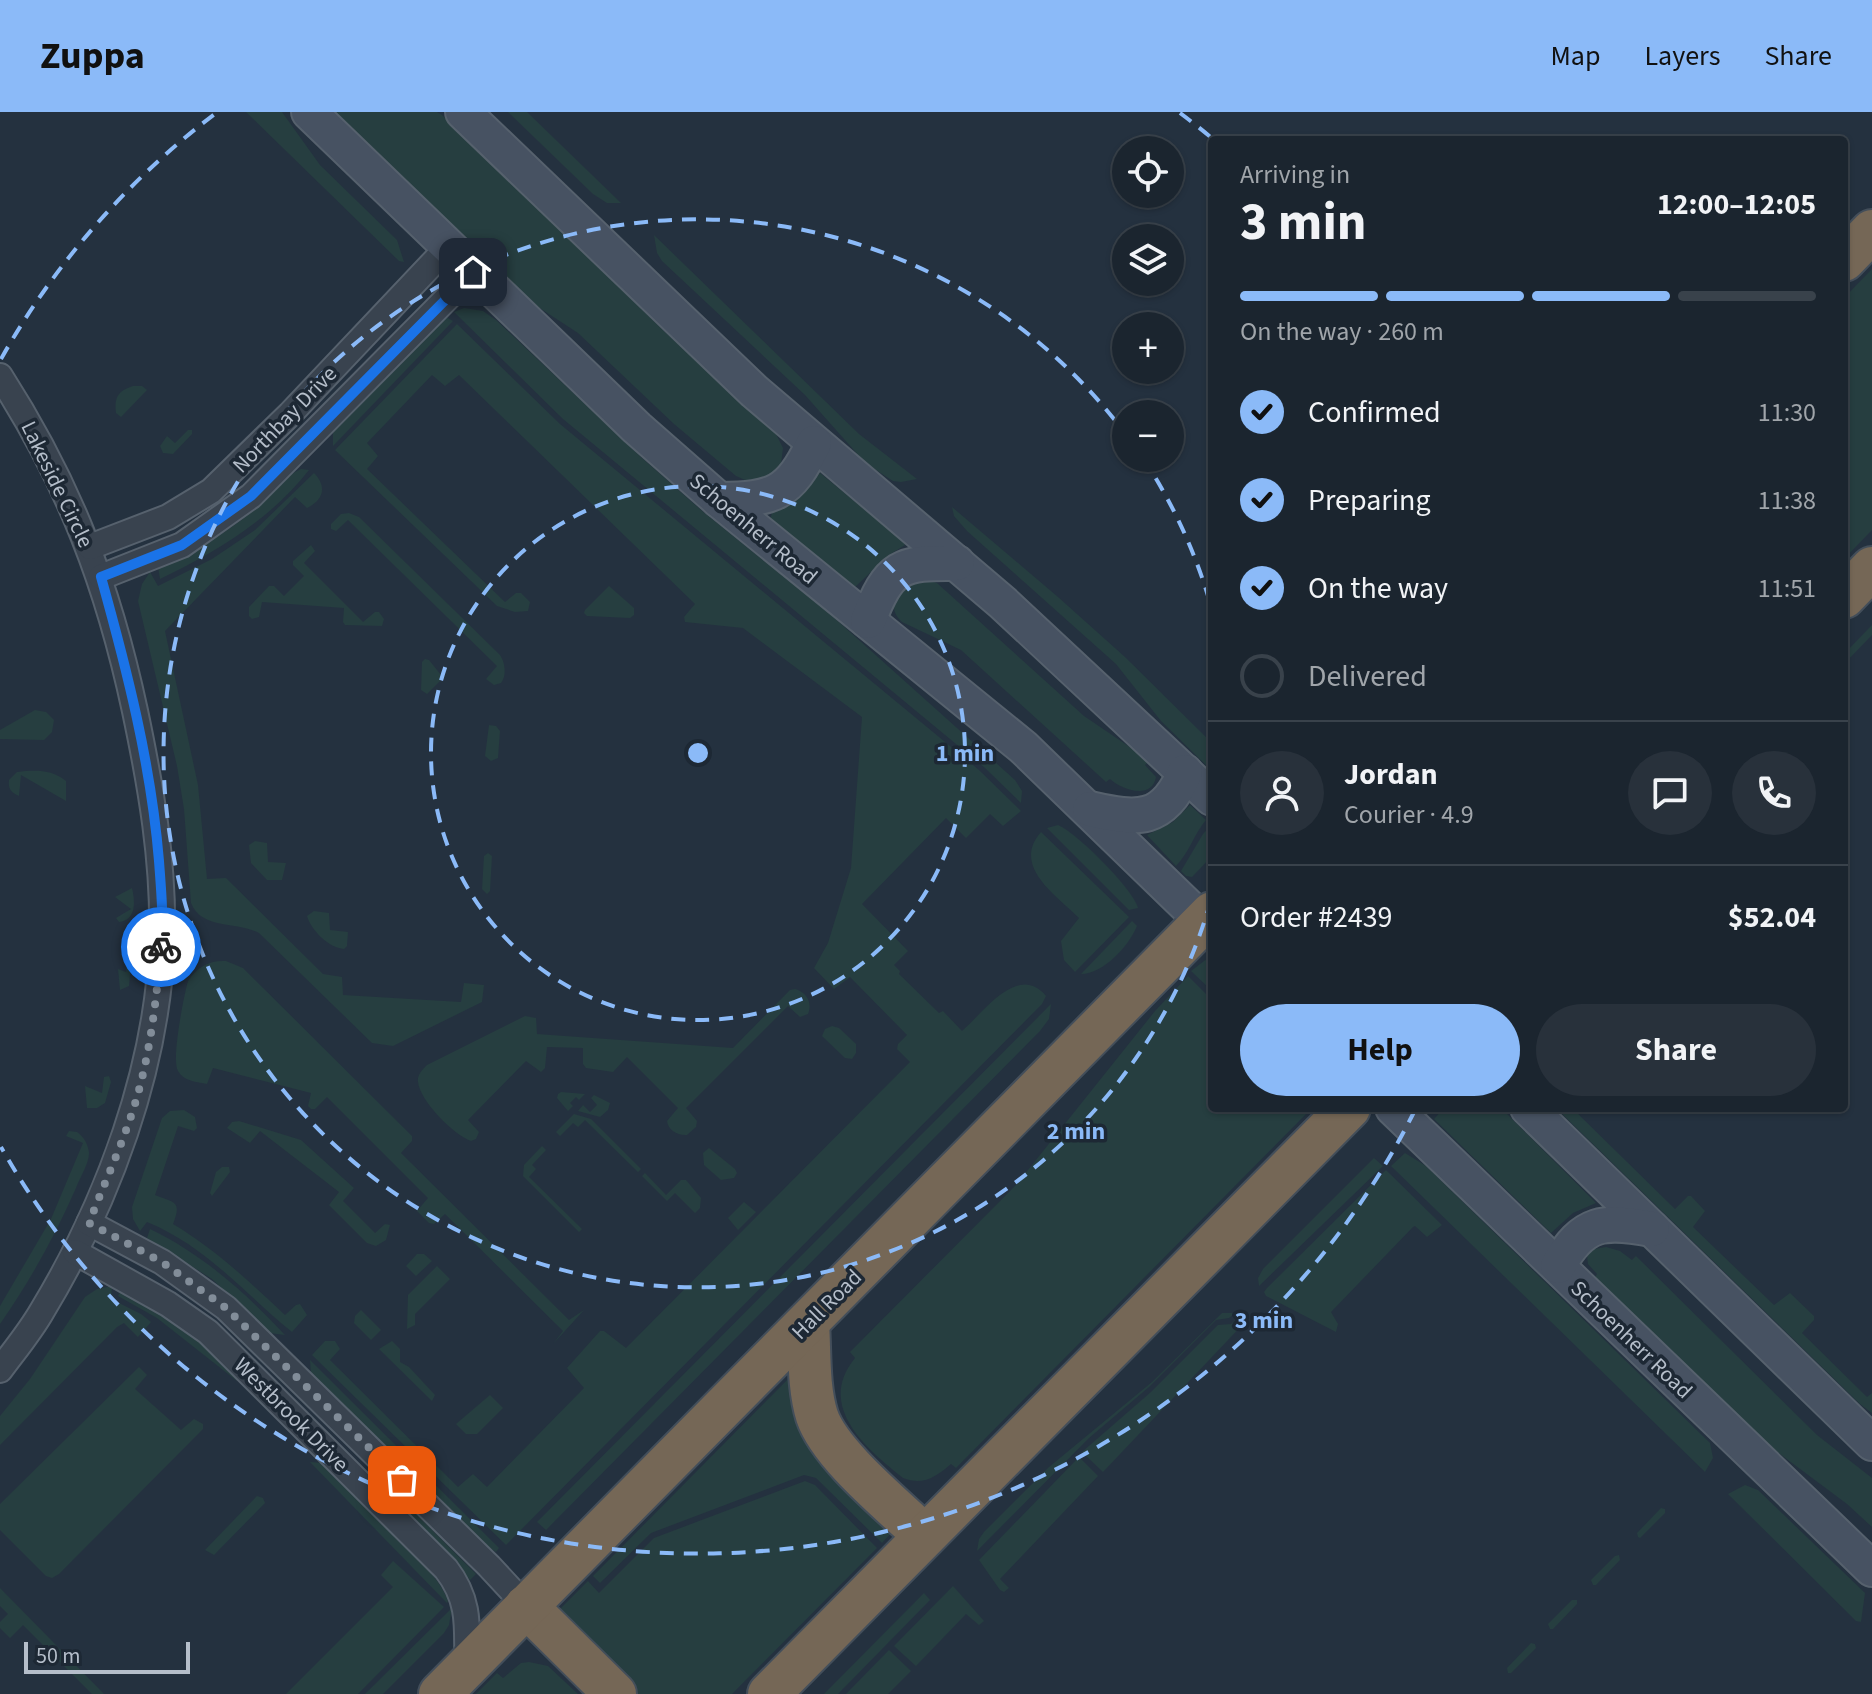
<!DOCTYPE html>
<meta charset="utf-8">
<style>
:root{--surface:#1b252f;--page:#28313b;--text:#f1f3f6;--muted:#a0a5aa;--line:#39424b;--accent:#8bbaf8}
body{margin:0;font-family:"Source Sans 3",sans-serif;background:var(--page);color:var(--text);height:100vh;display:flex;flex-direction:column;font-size:30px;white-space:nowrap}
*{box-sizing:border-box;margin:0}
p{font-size:26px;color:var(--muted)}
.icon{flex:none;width:44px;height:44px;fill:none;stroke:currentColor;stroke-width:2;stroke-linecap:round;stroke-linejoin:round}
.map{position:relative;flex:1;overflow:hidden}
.sheet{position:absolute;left:1208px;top:24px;width:640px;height:976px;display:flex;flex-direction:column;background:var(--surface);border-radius:8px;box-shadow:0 2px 6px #0004,0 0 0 2px var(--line)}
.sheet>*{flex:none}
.buttons{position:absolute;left:1112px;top:24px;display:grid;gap:16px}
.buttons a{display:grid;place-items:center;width:72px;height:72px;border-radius:50%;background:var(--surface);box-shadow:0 2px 6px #0004,0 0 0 2px var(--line);font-size:40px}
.scale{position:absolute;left:24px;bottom:20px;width:166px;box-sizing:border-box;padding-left:8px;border:4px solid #b5beca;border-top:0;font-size:22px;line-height:28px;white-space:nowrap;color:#b5beca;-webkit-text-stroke:6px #1d2834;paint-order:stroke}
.pin{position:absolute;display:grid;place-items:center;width:68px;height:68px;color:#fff;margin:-34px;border-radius:16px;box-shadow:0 4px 12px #0006}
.courier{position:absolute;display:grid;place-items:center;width:80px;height:80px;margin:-40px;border:6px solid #1a73e8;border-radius:50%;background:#fff;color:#222;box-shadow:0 2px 10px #0007}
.head em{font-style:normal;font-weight:700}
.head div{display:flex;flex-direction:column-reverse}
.head{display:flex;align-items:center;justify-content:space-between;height:136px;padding:0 32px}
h1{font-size:52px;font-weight:700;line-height:60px}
.bar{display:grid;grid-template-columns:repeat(4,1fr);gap:12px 8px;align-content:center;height:96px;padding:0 32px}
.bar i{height:10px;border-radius:6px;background:var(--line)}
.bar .current{background:var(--accent)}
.bar p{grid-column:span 4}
.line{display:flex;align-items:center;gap:20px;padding:0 32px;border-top:2px solid var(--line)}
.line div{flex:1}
.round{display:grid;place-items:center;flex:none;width:84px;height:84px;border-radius:42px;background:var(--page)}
ol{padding:0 32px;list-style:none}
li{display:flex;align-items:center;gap:24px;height:88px}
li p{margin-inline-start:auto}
li .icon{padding:8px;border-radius:50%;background:var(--accent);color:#111;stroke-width:4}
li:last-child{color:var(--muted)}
li i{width:44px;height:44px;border:4px solid var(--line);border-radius:50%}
.cta{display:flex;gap:16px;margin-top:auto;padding:16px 32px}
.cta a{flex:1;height:92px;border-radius:48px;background:var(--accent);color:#111;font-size:32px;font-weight:700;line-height:92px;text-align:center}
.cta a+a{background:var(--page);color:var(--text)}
header{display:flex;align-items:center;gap:48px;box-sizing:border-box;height:112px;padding:0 40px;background:var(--accent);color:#111}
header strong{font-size:38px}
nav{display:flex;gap:44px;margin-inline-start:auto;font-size:28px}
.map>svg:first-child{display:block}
.green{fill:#263e40}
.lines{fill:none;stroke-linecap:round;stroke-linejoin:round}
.street-casing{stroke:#56616d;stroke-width:28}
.secondary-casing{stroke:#56616d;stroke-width:38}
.highway-casing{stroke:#434e5a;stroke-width:46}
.street{stroke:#39434f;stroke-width:24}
.secondary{stroke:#475262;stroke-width:34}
.highway{stroke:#756756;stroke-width:42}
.done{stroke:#828d99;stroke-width:8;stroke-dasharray:0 14.4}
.route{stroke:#1a73e8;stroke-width:10}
.ring{fill:none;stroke:#8bbaf8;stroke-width:4;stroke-dasharray:14 10}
.labels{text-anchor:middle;stroke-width:7;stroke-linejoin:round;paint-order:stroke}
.street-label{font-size:22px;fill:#b5beca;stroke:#1d2834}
.centre{fill:#8bbaf8;stroke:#1d2834;stroke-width:4}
.ring-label{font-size:24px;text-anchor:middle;font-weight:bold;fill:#8bbaf8;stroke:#1d2834;stroke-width:7;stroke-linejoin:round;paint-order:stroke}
</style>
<header>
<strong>Zuppa</strong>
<nav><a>Map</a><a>Layers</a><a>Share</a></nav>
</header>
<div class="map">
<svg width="1872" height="1582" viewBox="0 0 1872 1582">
<rect width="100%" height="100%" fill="#24313f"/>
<g class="green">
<polygon points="246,0 282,0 320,53 397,128 404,150 399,149"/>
<polygon points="334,0 437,0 442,3 665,220 775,320 783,336 781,352 776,361 769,367 752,371 736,364 674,312 578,221 529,189"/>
<polygon points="508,0 527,0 621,91 607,91 593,82"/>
<polygon points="654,123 859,322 917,367 901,370 893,369 876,358 860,345 805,283 662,149 657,141"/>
<polygon points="1872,157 1872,418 1844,447 1844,186"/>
<polygon points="464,196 483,199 496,208 642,346 701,398 831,503 1015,668 1022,679 1021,691 985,656 563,307 454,200"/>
<polygon points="446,205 453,209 333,334 333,321 337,314"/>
<path d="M 457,212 L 560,312 L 979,658 L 1021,699 L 1003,714 L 990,702 L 966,726 L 946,706 L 862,792 L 908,839 L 894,853 L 900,859 L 899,862 L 939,901 L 943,899 L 962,919 C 983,901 1018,850 1046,884 L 1042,892 L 506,1433 L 312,1243 L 325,1229 L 335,1229 L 340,1237 L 330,1248 L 458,1375 L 473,1362 L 487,1375 L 584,1276 L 567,1256 L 600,1219 L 604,1219 L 626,1236 L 910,950 L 897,937 L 898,932 L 907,923 L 850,865 L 834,877 L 814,856 L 828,831 L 851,756 L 862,605 L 743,516 L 685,510 L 684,505 L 695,492 L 459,263 L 445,274 L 432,263 L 367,331 L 378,344 L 367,357 L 505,490 L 516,481 L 521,481 L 530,490 L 528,499 L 515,500 L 497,494 L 335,338 Z"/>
<path d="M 133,274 L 142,274 L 147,278 L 121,305 L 116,301 C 114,285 118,279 133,274 Z"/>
<polygon points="188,318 192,318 192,322 173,342 163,341 160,334 167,324 175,331"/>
<path d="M 301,357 L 309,358 C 270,408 216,440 160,467 L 158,455 C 193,441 225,422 254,398 C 269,385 282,365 301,357 Z"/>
<path d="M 314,361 C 327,374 324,388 307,396 L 295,385 L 165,519 L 198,673 L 207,767 L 226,766 L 323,862 L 342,865 L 343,883 L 461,890 L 464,871 L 484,873 L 482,890 L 393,934 L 372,931 L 259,821 C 236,809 202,818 191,791 L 184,697 L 177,654 L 138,489 L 142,472 L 150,460 L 158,474 L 212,447 L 255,418 Z"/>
<polygon points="820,361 903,429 905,433 889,443 855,475 770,408 772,401 795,389"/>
<polygon points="952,395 1058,485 1125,545 1212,631 1212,659 1161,609 1116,552 967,419 954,404"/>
<path d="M 349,401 L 359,405 L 500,543 C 505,550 507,564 501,571 L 494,573 L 486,567 L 497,554 L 348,408 L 336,419 L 331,417 L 331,412 L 341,402 Z"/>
<polygon points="311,433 315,439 304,451 363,510 375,500 379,500 384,507 382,514 345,513 343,510 344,496 262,490 259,505 252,507 249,504 249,495 269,474 274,474 284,484 304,464 293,453 293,449"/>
<path d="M 926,467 L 937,471 L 1084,604 L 1140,642 L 1148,650 L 1145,653 L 1156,665 C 1152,688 1122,678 1110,667 L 1106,670 L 961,538 L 902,510 C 889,498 894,488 902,474 Z"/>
<polygon points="609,474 634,496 634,503 630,506 587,504 584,501 585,498"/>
<polygon points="1872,513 1872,523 1844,552 1844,542"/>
<polygon points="425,547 429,548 441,563 440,569 427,582 421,578 422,550"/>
<polygon points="35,598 46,600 54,608 52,620 44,628 0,627 0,618"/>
<polygon points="489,613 496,614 500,619 498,646 491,649 485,644"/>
<path d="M 17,660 C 35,658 51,657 66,669 L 66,689 L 21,663 L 19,684 C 10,680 8,676 9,668 Z"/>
<path d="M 1190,693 L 1206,708 C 1194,722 1189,741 1176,754 L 1147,723 L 1173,710 Z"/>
<path d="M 1058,713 C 1077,721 1133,777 1138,796 L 1129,798 L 1047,716 Z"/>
<polygon points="1211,713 1212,744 1192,765 1186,764 1181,759 1203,722"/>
<path d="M 1041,720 L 1129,805 L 1075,860 L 1064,848 L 1061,829 L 1079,806 C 1056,783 1011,754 1041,720 Z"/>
<polygon points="255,729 267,731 268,750 286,751 282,768 267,768 251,751 249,733"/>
<polygon points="488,741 492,744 490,779 487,782 482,777 484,744"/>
<path d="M 132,776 C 135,789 137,808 119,810 L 116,806 L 131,797 L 115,785 Z"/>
<path d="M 314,799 L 329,801 L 330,818 L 348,820 L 347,834 L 344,837 C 329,836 311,818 307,804 Z"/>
<path d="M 1132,809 L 1137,814 C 1129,834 1103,862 1081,862 Z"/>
<polygon points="128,841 132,842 129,874 120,878 118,857 126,860"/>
<polygon points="1208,846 1212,848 1212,879 1191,859"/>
<path d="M 226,849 L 243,856 L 412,1024 L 412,1029 L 401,1041 L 569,1208 L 584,1198 L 553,1232 L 563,1219 L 445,1102 L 434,1112 L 429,1111 L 417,1099 L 428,1086 L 327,985 L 315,997 L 311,997 L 308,994 L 311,981 L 213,956 L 207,972 C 197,970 183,969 178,959 C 171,948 184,883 188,869 C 197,855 209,848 226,849 Z"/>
<path d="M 1188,864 L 1212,888 L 1212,996 L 1312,996 L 956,1356 L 951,1352 C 936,1365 923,1374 903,1366 C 865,1336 816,1294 855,1246 L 850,1240 L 1016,1073 L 1155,899 Z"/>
<path d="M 795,877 C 806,880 813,890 808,902 L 800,905 L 788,894 L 686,996 L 697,1009 L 696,1015 L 687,1023 C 678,1024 668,1018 667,1009 L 678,996 L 627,945 L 613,960 L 586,956 L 583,952 L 583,936 L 547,935 L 545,956 L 541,960 L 526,949 L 468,1008 L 479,1020 L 476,1027 L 471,1029 C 454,1023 420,989 418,970 C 417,963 422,958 427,953 L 525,904 L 536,906 L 537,922 L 733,936 L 790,878 Z"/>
<polygon points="1051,892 1049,907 1040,919 546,1418 537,1410"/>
<polygon points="832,914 839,916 856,932 856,941 852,947 845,946 822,924 825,917"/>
<polygon points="109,964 111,970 105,991 97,996 87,996 85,974 102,981 104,965"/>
<polygon points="561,980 585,982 579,988 576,985 570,991 573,994 568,999 557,986 558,982"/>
<polygon points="594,983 610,991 608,998 600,1005 578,999 583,993 590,1000 597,993 591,986"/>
<polygon points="1444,996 1501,996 1596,1091 1573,1101 1551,1121 1434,1007"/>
<polygon points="1556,996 1572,996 1675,1097 1688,1084 1691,1084 1705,1099 1693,1115 1774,1193 1790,1181 1814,1204 1814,1208 1802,1221 1867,1285 1872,1281 1872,1301 1860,1292"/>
<path d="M 184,998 L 195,1005 L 197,1016 L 194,1019 L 178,1014 L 155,1083 C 175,1091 182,1089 173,1112 C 215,1137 250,1170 285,1203 L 296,1193 L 300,1192 L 307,1203 L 292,1220 C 244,1181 206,1134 147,1110 L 140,1119 L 133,1107 L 132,1095 L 162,1006 L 170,999 Z"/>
<polygon points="574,1002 591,1007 641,1057 638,1060 585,1008 578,1015 573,1011 560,1024 556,1020"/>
<polygon points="239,1009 301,1028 354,1076 343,1089 375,1121 385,1112 390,1113 386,1128 376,1134 367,1131 329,1093 339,1080 260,1019 250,1031 227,1016 232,1010"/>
<path d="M 69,1019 L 77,1020 C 84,1025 88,1032 89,1041 C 89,1052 80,1065 76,1076 C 55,1124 30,1169 0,1212 L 0,1194 L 51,1107 L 83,1031 L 66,1024 Z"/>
<polygon points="542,1034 546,1038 532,1053 536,1057 529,1065 582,1117 579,1120 523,1064 524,1053"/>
<polygon points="709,1036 735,1057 737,1061 734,1066 721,1068 704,1053 703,1041"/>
<polygon points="1405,1041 1426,1054 1710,1331 1713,1346 1705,1360 1391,1054"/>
<polygon points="1374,1046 1383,1054 1259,1174 1258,1166 1263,1157"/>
<polygon points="222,1055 229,1055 230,1060 212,1084 210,1081 216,1060"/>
<polygon points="1386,1058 1442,1113 1427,1125 1415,1114 1413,1115 1331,1200 1338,1212 1336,1220 1266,1184 1264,1180 1267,1176"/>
<polygon points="645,1061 666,1083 681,1068 686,1068 701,1086 700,1096 695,1101 675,1081 667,1089 642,1064"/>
<polygon points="744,1090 756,1100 738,1118 728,1106"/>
<path d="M 150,1117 C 202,1142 245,1180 285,1223 L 269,1221 L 212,1167 L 150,1128 L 147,1126 Z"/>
<polygon points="1606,1135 1620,1139 1632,1148 1636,1144 1817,1323 1872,1366 1872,1415 1847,1392 1772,1336 1595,1165 1597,1162 1588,1152 1587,1143 1594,1137"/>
<polygon points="417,1142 424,1142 432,1149 416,1164 406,1154"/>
<polygon points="437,1154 450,1167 415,1202 415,1213 407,1217 408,1183"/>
<polygon points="112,1174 111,1187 141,1202 151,1210 138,1225 124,1211 117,1215 0,1333 0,1304 30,1267 85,1185 97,1177"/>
<polygon points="122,1176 193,1222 236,1263 237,1269 157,1206 118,1184"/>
<polygon points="361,1198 381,1218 371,1228 354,1211 355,1204"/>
<polygon points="1222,1201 1235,1201 1229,1206 1216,1208 1149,1275 1089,1326 977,1439 979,1427 984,1420 1049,1355 1152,1270"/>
<polygon points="1241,1203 1246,1209 1103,1360 1082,1340 1151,1280 1218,1213 1231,1212"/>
<polygon points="392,1229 400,1237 400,1250 409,1255 435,1283 432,1289 379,1237"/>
<polygon points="310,1248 499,1436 496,1440 483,1432 316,1268 311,1261"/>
<polygon points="139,1255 147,1263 135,1277 181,1318 194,1307 203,1312 203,1317 59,1462 52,1466 46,1464 0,1418 0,1392"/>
<polygon points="794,1261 893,1419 882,1431 816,1366 804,1363 651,1421 600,1471 593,1464"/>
<polygon points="490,1283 503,1296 477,1322 466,1322 456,1312"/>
<polygon points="1079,1345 1098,1364 1000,1467 1009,1476 1004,1480 1000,1478 979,1448"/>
<path d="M 310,1350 L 324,1351 C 351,1379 439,1457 448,1489 L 447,1491 Z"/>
<polygon points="805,1369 815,1373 877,1436 732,1582 637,1582 558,1499 588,1469 599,1481 654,1426"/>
<polygon points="1745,1373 1758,1378 1865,1481 1861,1510 1856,1509 1728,1382"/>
<polygon points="257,1384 263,1386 265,1391 214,1443 205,1438"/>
<polygon points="404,1390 476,1462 470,1468 400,1394"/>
<polygon points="1661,1396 1665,1397 1665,1401 1640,1426 1638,1425 1637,1421"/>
<polygon points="1615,1444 1619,1443 1620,1448 1596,1473 1593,1473 1591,1468"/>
<polygon points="393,1449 444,1495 358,1582 286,1582 393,1475 381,1463"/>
<polygon points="953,1474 984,1509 979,1513 966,1502 916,1554 894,1534"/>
<polygon points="0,1476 104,1582 92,1582 23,1513 10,1526 0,1516 0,1510 8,1502 0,1494"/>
<polygon points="924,1481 930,1488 838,1582 824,1582"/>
<polygon points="1572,1488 1577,1488 1577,1492 1553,1517 1550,1517 1548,1512"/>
<polygon points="452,1496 449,1513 444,1521 383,1582 365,1582"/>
<polygon points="1531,1531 1535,1532 1536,1536 1511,1561 1508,1561 1507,1556"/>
<polygon points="889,1538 911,1559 888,1582 846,1582"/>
<polygon points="529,1550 548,1554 578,1582 476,1582 497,1561 503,1566 521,1551"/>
</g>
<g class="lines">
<g class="street-casing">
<g id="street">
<path d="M 0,264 C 70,373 108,473 135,599 C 151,675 164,750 162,828 C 158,956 108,1090 42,1199 C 30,1220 14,1239 0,1258"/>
<polyline points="90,435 168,405 211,379 290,302 448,135"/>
<polyline points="101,465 182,433 251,384 473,160"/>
<polyline points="89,1111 162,1150 226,1196 489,1454 526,1494"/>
<path d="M 75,1140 L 168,1192 L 208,1220 L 446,1457 C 471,1489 467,1516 467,1554"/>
</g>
</g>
<g class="secondary-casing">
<g id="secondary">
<polyline points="309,0 637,316 719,388 1023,635 1212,818"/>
<polyline points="463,0 754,279 1003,491 1212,686"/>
<path d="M 719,388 C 774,387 789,383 814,331"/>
<path d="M 868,509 C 889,454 900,450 957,451"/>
<path d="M 1090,697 C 1138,708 1164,710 1185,660"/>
<polyline points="1393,996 1872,1457"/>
<polyline points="1528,996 1872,1331"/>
<path d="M 1558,1154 C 1583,1109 1604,1108 1652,1117"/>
</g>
</g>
<g class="highway-casing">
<g id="highway">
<polyline points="1844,148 1872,119"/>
<polyline points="1844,485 1872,456"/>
<path d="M 808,1211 C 810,1241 808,1275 817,1304 C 830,1343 895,1395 925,1424"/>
<polyline points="526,1494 615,1582"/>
<polyline points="440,1582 1212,801"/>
<polyline points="769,1582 1349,996"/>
</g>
</g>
<use href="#street" class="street"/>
<use href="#secondary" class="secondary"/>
<use href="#highway" class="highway"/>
</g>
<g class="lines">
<path class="done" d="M 161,835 C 157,880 152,927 141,970 C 129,1019 107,1064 89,1111 L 162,1150 L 226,1196 L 402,1368"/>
<path class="route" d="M 161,835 C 164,807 161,777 159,749 C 151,652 127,558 101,465 L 182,433 L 251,384 L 473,160"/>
</g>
<g class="ring">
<circle cx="698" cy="641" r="267"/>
<path d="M1211 788A534 534 0 1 1 1124 320M1143 346A534 534 0 0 1 1211 494"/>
<path d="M1415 998A801 801 0 0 1 1 1035M1 247A801 801 0 0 1 216 1M1180 1A801 801 0 0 1 1213 27"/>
</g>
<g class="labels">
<g class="street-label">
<text transform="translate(284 307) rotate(-46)" y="8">Northbay Drive</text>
<text transform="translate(58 372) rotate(64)" y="8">Lakeside Circle</text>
<text transform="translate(754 416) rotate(40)" y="8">Schoenherr Road</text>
<text transform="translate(826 1192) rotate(-45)" y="8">Hall Road</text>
<text transform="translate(1632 1227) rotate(44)" y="8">Schoenherr Road</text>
<text transform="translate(292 1302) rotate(45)" y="8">Westbrook Drive</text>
</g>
</g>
<circle cx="698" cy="641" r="12" class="centre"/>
<g class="ring-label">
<text x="965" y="649">1 min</text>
<text x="1076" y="1027">2 min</text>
<text x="1264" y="1216">3 min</text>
</g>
</svg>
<div class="buttons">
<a><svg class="icon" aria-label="locate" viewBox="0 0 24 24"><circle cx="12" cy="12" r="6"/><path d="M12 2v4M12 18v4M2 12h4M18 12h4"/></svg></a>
<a><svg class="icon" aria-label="layers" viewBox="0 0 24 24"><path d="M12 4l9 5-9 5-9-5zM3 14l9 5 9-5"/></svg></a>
<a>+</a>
<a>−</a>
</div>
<div class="scale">50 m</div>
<div class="pin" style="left:402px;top:1368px;background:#ea580c"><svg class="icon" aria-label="bag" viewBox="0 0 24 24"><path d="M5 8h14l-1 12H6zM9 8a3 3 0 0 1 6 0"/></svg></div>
<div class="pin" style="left:473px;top:160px;background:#1f2937"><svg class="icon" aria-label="home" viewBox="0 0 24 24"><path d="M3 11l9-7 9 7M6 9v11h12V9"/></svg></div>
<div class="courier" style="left:161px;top:835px"><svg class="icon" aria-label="bike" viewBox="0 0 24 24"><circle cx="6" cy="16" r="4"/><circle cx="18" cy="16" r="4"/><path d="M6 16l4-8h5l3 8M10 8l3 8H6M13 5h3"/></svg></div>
<section class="sheet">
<div class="head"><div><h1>3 min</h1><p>Arriving in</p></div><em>12:00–12:05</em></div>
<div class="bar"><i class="current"></i><i class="current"></i><i class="current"></i><i></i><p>On the way · 260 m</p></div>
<ol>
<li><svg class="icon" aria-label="check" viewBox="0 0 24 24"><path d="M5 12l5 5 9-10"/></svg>Confirmed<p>11:30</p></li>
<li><svg class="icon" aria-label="check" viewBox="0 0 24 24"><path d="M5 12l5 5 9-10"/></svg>Preparing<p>11:38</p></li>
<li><svg class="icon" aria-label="check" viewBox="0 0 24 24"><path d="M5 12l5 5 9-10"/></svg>On the way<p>11:51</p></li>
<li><i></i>Delivered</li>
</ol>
<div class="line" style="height:144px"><a class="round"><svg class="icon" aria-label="person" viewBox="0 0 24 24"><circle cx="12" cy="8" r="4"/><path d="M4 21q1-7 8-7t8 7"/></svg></a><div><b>Jordan</b><p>Courier · 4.9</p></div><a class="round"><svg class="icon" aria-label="chat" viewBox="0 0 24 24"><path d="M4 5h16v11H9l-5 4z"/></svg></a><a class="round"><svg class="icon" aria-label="phone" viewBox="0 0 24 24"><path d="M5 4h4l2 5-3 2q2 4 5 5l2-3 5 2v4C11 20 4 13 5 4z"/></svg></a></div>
<div class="line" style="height:104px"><div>Order #2439</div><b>$52.04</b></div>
<div class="cta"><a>Help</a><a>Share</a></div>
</section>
</div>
